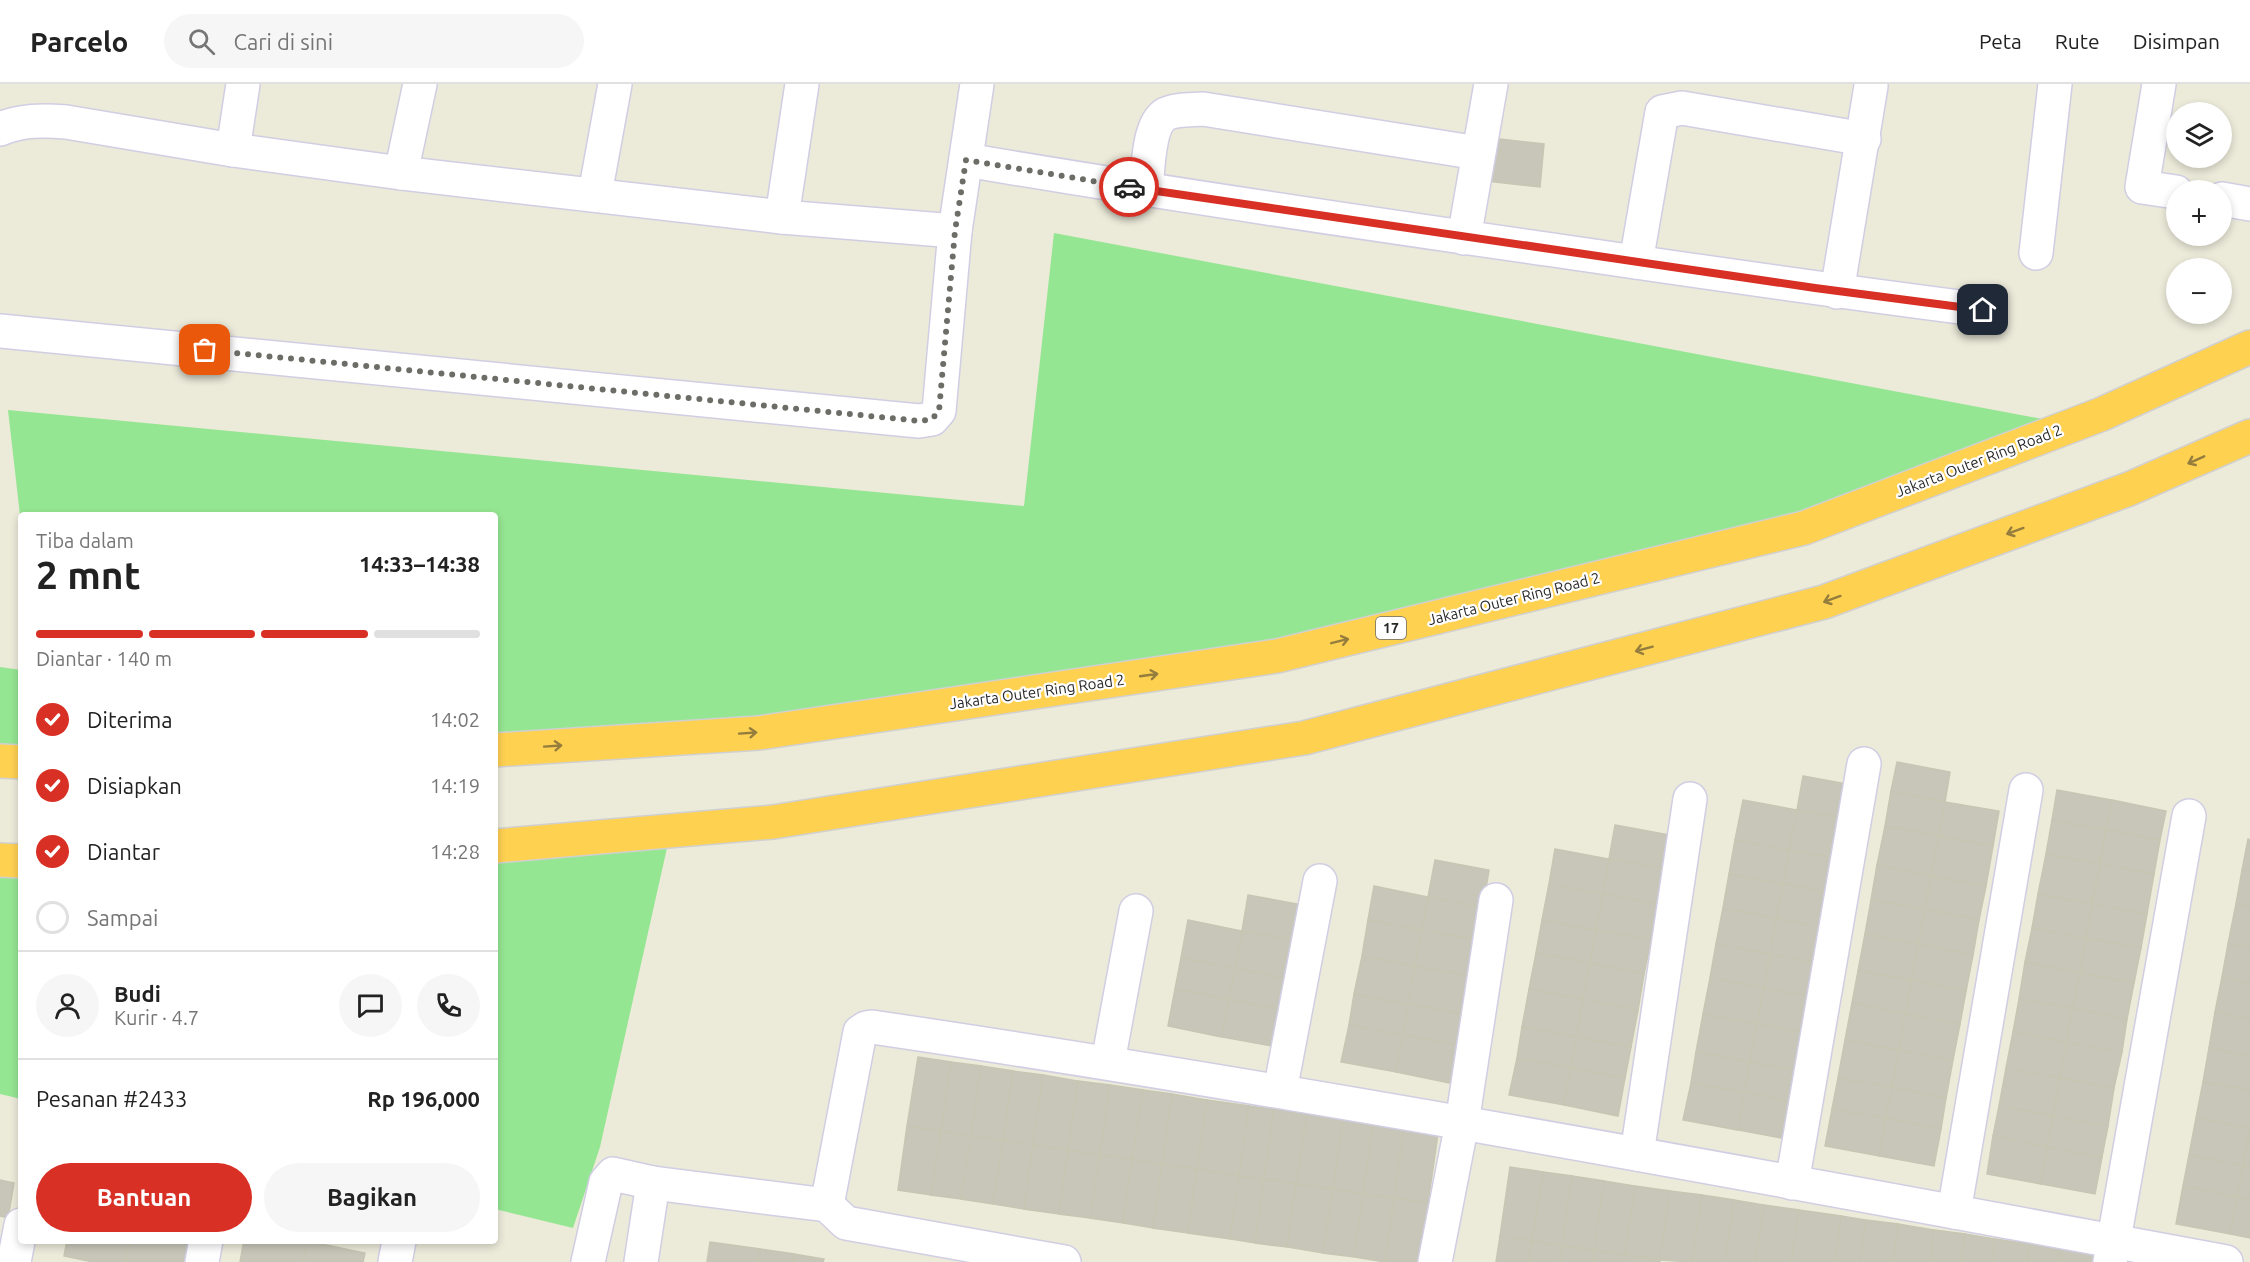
<!DOCTYPE html>
<html lang="id">
<meta charset="utf-8">
<style>
:root{--surface:#fff;--page:#f6f6f6;--text:#222;--muted:#767676;--line:#e0e0e0;--accent:#d93025}
body{margin:0;font-family:Ubuntu,sans-serif;background:var(--page);color:var(--text);height:100vh;display:flex;flex-direction:column;font-size:22px;white-space:nowrap}
*{box-sizing:border-box;margin:0}
p{font-size:20px;color:var(--muted)}
.icon{flex:none;width:33px;height:33px;fill:none;stroke:currentColor;stroke-width:2;stroke-linecap:round;stroke-linejoin:round}
.map{position:relative;flex:1;overflow:hidden}
.drawer{position:absolute;left:18px;top:428px;width:480px;height:732px;display:flex;flex-direction:column;background:var(--surface);border-radius:6px;box-shadow:0 3px 9px #0003}
.drawer>*{flex:none}
.fabs{position:absolute;left:2166px;top:18px;display:grid;gap:12px}
.fabs a{display:grid;place-items:center;width:66px;height:66px;border-radius:50%;background:var(--surface);box-shadow:0 3px 9px #0003;font-size:30px}
.pin{position:absolute;display:grid;place-items:center;width:51px;height:51px;color:#fff;margin:-26px;border-radius:12px;box-shadow:0 3px 9px #0006}
.courier{position:absolute;display:grid;place-items:center;width:60px;height:60px;margin:-30px;border:4px solid #d93025;border-radius:50%;background:#fff;color:#222;box-shadow:0 2px 8px #0007}
.summary em{font-style:normal;font-weight:700}
.summary div{display:flex;flex-direction:column-reverse}
.summary{display:flex;align-items:center;justify-content:space-between;height:102px;padding:0 18px}
h1{font-size:39px;font-weight:700;line-height:45px}
.bar{display:grid;grid-template-columns:repeat(4,1fr);gap:9px 6px;align-content:center;height:72px;padding:0 18px}
.bar i{height:8px;border-radius:4px;background:var(--line)}
.bar .selected{background:var(--accent)}
.bar p{grid-column:span 4}
.line{display:flex;align-items:center;gap:15px;padding:0 18px;border-top:2px solid var(--line)}
.line div{flex:1}
.round{display:grid;place-items:center;flex:none;width:63px;height:63px;border-radius:32px;background:var(--page)}
ol{padding:0 18px;list-style:none}
li{display:flex;align-items:center;gap:18px;height:66px}
li p{margin-inline-start:auto}
li .icon{padding:6px;border-radius:50%;background:var(--accent);color:#fff;stroke-width:4}
li:last-child{color:var(--muted)}
li i{width:33px;height:33px;border:3px solid var(--line);border-radius:50%}
.primary-button{display:flex;gap:12px;margin-top:auto;padding:12px 18px}
.primary-button a{flex:1;height:69px;border-radius:36px;background:var(--accent);color:#fff;font-size:24px;font-weight:700;line-height:69px;text-align:center}
.primary-button a+a{background:var(--page);color:var(--text)}
header{display:flex;align-items:center;gap:36px;box-sizing:border-box;height:84px;padding:0 30px;background:var(--surface);border-bottom:2px solid var(--line)}
header strong{font-size:28px}
nav{display:flex;gap:33px;margin-inline-start:auto;font-size:21px}
.search{width:420px;height:54px;background:var(--page);display:flex;align-items:center;gap:15px;box-sizing:border-box;padding:0 21px;border-radius:33px;color:var(--muted);font-size:22px}
.map>svg:first-child{display:block}
.green{fill:#95e692}
.building{fill:#c7c6b9;stroke:#c7c6b3;stroke-width:1.5}
.lines{fill:none;stroke-linecap:round;stroke-linejoin:round}
.minor-casing{stroke:#d1cee3;stroke-width:36}
.highway-casing{stroke:#d0d0d0;stroke-width:36}
.minor{stroke:#fff;stroke-width:33}
.highway{stroke:#ffd151;stroke-width:33}
.oneway{stroke:#947d3d}
.done{stroke:#6d6d67;stroke-width:6;stroke-dasharray:0 10.8}
.route{stroke:#d93025;stroke-width:8}
.labels{text-anchor:middle;stroke-width:4.5;stroke-linejoin:round;paint-order:stroke}
.shield{fill:#fff;stroke:#696969;stroke-width:1.5}
.shield-label{font-size:14px;font-weight:bold;fill:#292929}
.street-label{font-size:15px;fill:#292929;stroke:#fff}
</style>
<header>
<strong>Parcelo</strong>
<div class="search"><svg class="icon" aria-label="search" viewBox="0 0 24 24"><circle cx="10" cy="10" r="6"/><path d="M15 15l6 6"/></svg>Cari di sini</div>
<nav><a>Peta</a><a>Rute</a><a>Disimpan</a></nav>
</header>
<div class="map">
<svg width="2250" height="1178" viewBox="0 0 2250 1178">
<rect width="100%" height="100%" fill="#ecead9"/>
<g class="green">
<polygon points="1054,149 2074,341 1804,444 1277,572 495,666 495,430 21,430 21,440 8,326 1024,422"/>
<polygon points="0,583 21,586 21,678 0,677"/>
<polygon points="671,746 600,1063 573,1144 495,1125 495,762"/>
<polygon points="0,776 21,777 21,1015 0,1010"/>
</g>
<g class="building">
<polygon points="1491,54 1544,60 1540,103 1487,97"/>
<polygon points="1897,678 1950,688 1945,718 1891,707"/>
<polygon points="1803,692 1858,702 1851,736 1797,726"/>
<polygon points="2057,706 2112,716 2106,746 2052,736"/>
<polygon points="1891,707 1945,718 1939,752 1885,742"/>
<polygon points="1743,716 1797,726 1789,766 1735,756"/>
<polygon points="2112,716 2166,727 2160,756 2106,746"/>
<polygon points="1945,718 1999,727 1993,762 1939,752"/>
<polygon points="1797,726 1851,736 1844,776 1789,766"/>
<polygon points="2052,736 2106,746 2100,780 2046,770"/>
<polygon points="1615,741 1670,751 1664,785 1609,775"/>
<polygon points="1885,742 1939,752 1931,792 1877,781"/>
<polygon points="2106,746 2160,756 2154,790 2100,780"/>
<polygon points="1939,752 1993,762 1986,802 1931,792"/>
<polygon points="2248,755 2250,756 2250,787 2242,786"/>
<polygon points="1735,756 1789,766 1783,800 1729,790"/>
<polygon points="1555,765 1609,775 1603,810 1549,800"/>
<polygon points="1789,766 1844,776 1837,810 1783,800"/>
<polygon points="2046,770 2100,780 2092,820 2038,810"/>
<polygon points="1609,775 1664,785 1657,820 1603,810"/>
<polygon points="1435,776 1489,786 1483,823 1428,813"/>
<polygon points="2100,780 2154,790 2147,830 2092,820"/>
<polygon points="1877,781 1931,792 1925,825 1871,816"/>
<polygon points="2242,786 2250,787 2250,823 2236,820"/>
<polygon points="1729,790 1783,800 1776,834 1723,824"/>
<polygon points="1931,792 1986,802 1979,836 1925,825"/>
<polygon points="1549,800 1603,810 1596,846 1542,836"/>
<polygon points="1783,800 1837,810 1831,845 1776,834"/>
<polygon points="1374,802 1428,813 1422,846 1368,836"/>
<polygon points="1603,810 1657,820 1651,856 1596,846"/>
<polygon points="2038,810 2092,820 2086,854 2032,844"/>
<polygon points="1248,811 1303,821 1296,857 1242,847"/>
<polygon points="1428,813 1483,823 1476,856 1422,846"/>
<polygon points="1871,816 1925,825 1918,860 1865,850"/>
<polygon points="2092,820 2147,830 2141,864 2086,854"/>
<polygon points="2236,820 2250,823 2250,864 2228,860"/>
<polygon points="1723,824 1776,834 1770,870 1716,860"/>
<polygon points="1925,825 1979,836 1973,871 1918,860"/>
<polygon points="1776,834 1831,845 1824,880 1770,870"/>
<polygon points="1188,836 1242,847 1235,884 1181,874"/>
<polygon points="1368,836 1422,846 1415,882 1362,872"/>
<polygon points="1542,836 1596,846 1590,879 1536,869"/>
<polygon points="2032,844 2086,854 2080,889 2025,878"/>
<polygon points="1422,846 1476,856 1470,892 1415,882"/>
<polygon points="1596,846 1651,856 1644,890 1590,879"/>
<polygon points="1242,847 1296,857 1289,895 1235,884"/>
<polygon points="1865,850 1918,860 1912,896 1858,887"/>
<polygon points="2086,854 2141,864 2134,899 2080,889"/>
<polygon points="1716,860 1770,870 1764,904 1710,894"/>
<polygon points="1918,860 1973,871 1966,907 1912,896"/>
<polygon points="2228,860 2250,864 2250,899 2222,893"/>
<polygon points="1536,869 1590,879 1583,915 1529,905"/>
<polygon points="1770,870 1824,880 1818,914 1764,904"/>
<polygon points="1362,872 1415,882 1408,920 1354,910"/>
<polygon points="1181,874 1235,884 1229,915 1175,905"/>
<polygon points="2025,878 2080,889 2073,924 2019,915"/>
<polygon points="1590,879 1644,890 1638,926 1583,915"/>
<polygon points="1415,882 1470,892 1463,930 1408,920"/>
<polygon points="1235,884 1289,895 1283,926 1229,915"/>
<polygon points="1858,887 1912,896 1905,930 1852,919"/>
<polygon points="2080,889 2134,899 2127,935 2073,924"/>
<polygon points="2222,893 2250,899 2250,935 2215,928"/>
<polygon points="1710,894 1764,904 1757,940 1703,930"/>
<polygon points="1912,896 1966,907 1960,940 1905,930"/>
<polygon points="1764,904 1818,914 1812,950 1757,940"/>
<polygon points="1175,905 1229,915 1222,953 1168,942"/>
<polygon points="1529,905 1583,915 1576,953 1522,943"/>
<polygon points="1354,910 1408,920 1403,951 1349,941"/>
<polygon points="1229,915 1283,926 1277,963 1222,953"/>
<polygon points="1583,915 1638,926 1631,963 1576,953"/>
<polygon points="2019,915 2073,924 2066,958 2013,948"/>
<polygon points="1852,919 1905,930 1899,966 1845,956"/>
<polygon points="1408,920 1463,930 1457,961 1403,951"/>
<polygon points="2073,924 2127,935 2122,968 2066,958"/>
<polygon points="2215,928 2250,935 2250,972 2209,964"/>
<polygon points="1703,930 1757,940 1750,978 1696,968"/>
<polygon points="1905,930 1960,940 1953,976 1899,966"/>
<polygon points="1757,940 1812,950 1805,988 1750,978"/>
<polygon points="1349,941 1403,951 1396,988 1341,978"/>
<polygon points="1522,943 1576,953 1571,984 1517,974"/>
<polygon points="2013,948 2066,958 2060,994 2006,984"/>
<polygon points="1403,951 1457,961 1450,999 1396,988"/>
<polygon points="1576,953 1631,963 1625,994 1571,984"/>
<polygon points="1845,956 1899,966 1892,1003 1838,994"/>
<polygon points="2066,958 2122,968 2114,1004 2060,994"/>
<polygon points="2209,964 2250,972 2250,1006 2203,998"/>
<polygon points="1899,966 1953,976 1946,1014 1892,1003"/>
<polygon points="1696,968 1750,978 1744,1008 1691,999"/>
<polygon points="918,973 951,978 941,1047 907,1042"/>
<polygon points="1517,974 1571,984 1564,1021 1509,1011"/>
<polygon points="951,978 981,982 971,1052 941,1047"/>
<polygon points="1750,978 1805,988 1799,1019 1744,1008"/>
<polygon points="981,982 1013,987 1003,1056 971,1052"/>
<polygon points="1571,984 1625,994 1618,1032 1564,1021"/>
<polygon points="2006,984 2060,994 2053,1032 1999,1022"/>
<polygon points="1013,987 1043,991 1033,1061 1003,1056"/>
<polygon points="1043,991 1078,997 1068,1066 1033,1061"/>
<polygon points="1838,994 1892,1003 1886,1034 1832,1025"/>
<polygon points="2060,994 2114,1004 2108,1042 2053,1032"/>
<polygon points="1078,997 1110,1001 1100,1071 1068,1066"/>
<polygon points="2203,998 2250,1006 2250,1044 2196,1034"/>
<polygon points="1691,999 1744,1008 1738,1046 1683,1036"/>
<polygon points="1110,1001 1143,1006 1132,1075 1100,1071"/>
<polygon points="1892,1003 1946,1014 1941,1045 1886,1034"/>
<polygon points="1143,1006 1172,1010 1162,1080 1132,1075"/>
<polygon points="1744,1008 1799,1019 1792,1056 1738,1046"/>
<polygon points="1172,1010 1207,1016 1197,1085 1162,1080"/>
<polygon points="1207,1016 1249,1022 1239,1092 1197,1085"/>
<polygon points="1249,1022 1274,1025 1264,1095 1239,1092"/>
<polygon points="1999,1022 2053,1032 2047,1063 1993,1052"/>
<polygon points="1274,1025 1307,1030 1296,1100 1264,1095"/>
<polygon points="1832,1025 1886,1034 1879,1072 1825,1062"/>
<polygon points="1307,1030 1343,1036 1333,1105 1296,1100"/>
<polygon points="2053,1032 2108,1042 2102,1073 2047,1063"/>
<polygon points="1886,1034 1941,1045 1934,1082 1879,1072"/>
<polygon points="2196,1034 2250,1044 2243,1082 2189,1071"/>
<polygon points="1343,1036 1373,1040 1363,1110 1333,1105"/>
<polygon points="1373,1040 1404,1045 1394,1114 1363,1110"/>
<polygon points="907,1042 941,1047 931,1111 898,1106"/>
<polygon points="2250,1044 2250,1083 2243,1082"/>
<polygon points="1404,1045 1438,1050 1428,1119 1394,1114"/>
<polygon points="941,1047 971,1052 961,1115 931,1111"/>
<polygon points="971,1052 1003,1056 993,1120 961,1115"/>
<polygon points="1993,1052 2047,1063 2041,1100 1987,1090"/>
<polygon points="1003,1056 1033,1061 1024,1125 993,1120"/>
<polygon points="1033,1061 1068,1066 1059,1130 1024,1125"/>
<polygon points="2047,1063 2102,1073 2095,1110 2041,1100"/>
<polygon points="1068,1066 1100,1071 1090,1134 1059,1130"/>
<polygon points="1100,1071 1132,1075 1123,1139 1090,1134"/>
<polygon points="2189,1071 2243,1082 2237,1113 2183,1102"/>
<polygon points="1132,1075 1162,1080 1153,1144 1123,1139"/>
<polygon points="1162,1080 1197,1085 1188,1149 1153,1144"/>
<polygon points="2243,1082 2250,1083 2250,1115 2237,1113"/>
<polygon points="1510,1083 1543,1088 1532,1157 1500,1152"/>
<polygon points="1197,1085 1239,1092 1230,1155 1188,1149"/>
<polygon points="1543,1088 1572,1092 1562,1162 1532,1157"/>
<polygon points="1239,1092 1264,1095 1255,1159 1230,1155"/>
<polygon points="1572,1092 1604,1097 1594,1166 1562,1162"/>
<polygon points="1264,1095 1296,1100 1287,1163 1255,1159"/>
<polygon points="0,1096 14,1099 8,1134 0,1132"/>
<polygon points="1604,1097 1635,1102 1625,1171 1594,1166"/>
<polygon points="1296,1100 1333,1105 1323,1169 1287,1163"/>
<polygon points="1635,1102 1670,1107 1660,1176 1625,1171"/>
<polygon points="2183,1102 2237,1113 2230,1150 2176,1140"/>
<polygon points="1333,1105 1363,1110 1354,1173 1323,1169"/>
<polygon points="1670,1107 1702,1111 1692,1178 1660,1176"/>
<polygon points="1363,1110 1394,1114 1385,1178 1354,1173"/>
<polygon points="1702,1111 1734,1116 1725,1178 1692,1178"/>
<polygon points="2237,1113 2250,1115 2250,1154 2230,1150"/>
<polygon points="1394,1114 1428,1119 1419,1178 1385,1178"/>
<polygon points="1734,1116 1764,1121 1755,1178 1725,1178"/>
<polygon points="1764,1121 1799,1126 1791,1178 1755,1178"/>
<polygon points="1799,1126 1841,1132 1835,1178 1791,1178"/>
<polygon points="1841,1132 1866,1136 1860,1178 1835,1178"/>
<polygon points="1866,1136 1898,1140 1893,1178 1860,1178"/>
<polygon points="1898,1140 1934,1146 1930,1178 1893,1178"/>
<polygon points="1934,1146 1965,1150 1961,1178 1930,1178"/>
<polygon points="1965,1150 1995,1155 1992,1178 1961,1178"/>
<polygon points="1500,1152 1532,1157 1529,1178 1496,1178"/>
<polygon points="1995,1155 2030,1160 2027,1178 1992,1178"/>
<polygon points="67,1156 130,1156 126,1178 93,1178 64,1172"/>
<polygon points="130,1156 169,1156 190,1161 187,1178 126,1178"/>
<polygon points="244,1156 302,1156 307,1157 303,1178 240,1178"/>
<polygon points="307,1157 365,1169 363,1178 303,1178"/>
<polygon points="1532,1157 1562,1162 1560,1178 1529,1178"/>
<polygon points="710,1158 760,1165 759,1178 707,1178"/>
<polygon points="2030,1160 2060,1164 2058,1178 2027,1178"/>
<polygon points="1562,1162 1594,1166 1593,1178 1560,1178"/>
<polygon points="2060,1164 2094,1169 2092,1178 2058,1178"/>
<polygon points="760,1165 794,1170 793,1178 759,1178"/>
<polygon points="1594,1166 1625,1171 1624,1178 1593,1178"/>
<polygon points="794,1170 824,1175 823,1178 793,1178"/>
<polygon points="1625,1171 1660,1176 1660,1178 1624,1178"/>
</g>
<g class="lines">
<g class="minor-casing">
<g id="minor">
<polyline points="2159,0 2142,103 2176,108"/>
<path d="M 0,45 C 22,36 42,36 66,38 L 233,66 L 401,89 L 782,133 L 955,147"/>
<polyline points="233,66 243,0"/>
<path d="M 966,76 C 1161,109 1357,138 1553,166 C 1696,187 1840,208 1983,226"/>
<polyline points="401,89 420,0"/>
<path d="M 1146,105 C 1148,87 1148,40 1166,30 C 1176,25 1192,26 1203,25 L 1478,69"/>
<polyline points="595,110 615,0"/>
<polyline points="2222,115 2250,120"/>
<polyline points="782,133 802,0"/>
<polyline points="1464,154 1491,0"/>
<polyline points="2036,169 2055,0"/>
<polyline points="1636,178 1662,28 1682,24 1864,55"/>
<polyline points="1837,208 1871,2"/>
<polyline points="0,247 919,337 932,335 939,327 955,147 977,0"/>
<polyline points="1108,978 1136,827"/>
<polyline points="1280,1007 1320,797"/>
<polyline points="1637,1070 1690,715"/>
<polyline points="1792,1099 1864,680"/>
<path d="M 827,1121 L 860,948 L 866,944 L 872,943 C 1325,1010 1776,1095 2226,1178"/>
<polyline points="1954,1128 2026,706"/>
<polyline points="14,1178 21,1141"/>
<polyline points="202,1178 206,1156"/>
<polyline points="395,1178 399,1157"/>
<polyline points="588,1178 606,1098 613,1090 653,1099 827,1121 846,1139 1064,1178"/>
<polyline points="641,1178 653,1099"/>
<polyline points="1435,1178 1462,1039 1496,816"/>
<polyline points="2110,1178 2189,732"/>
</g>
</g>
<g class="highway-casing">
<g id="highway">
<polyline points="495,666 759,649 1277,572 1804,444 2102,330 2250,263"/>
<polyline points="0,677 21,678"/>
<polyline points="495,762 773,738 1304,654 1824,518 2129,405 2250,352"/>
<polyline points="0,776 21,777"/>
</g>
</g>
<use href="#minor" class="minor"/>
<use href="#highway" class="highway"/>
</g>
<defs><path id="oneway-shaft" d="M-6 0H5M1.5-3L5.5 0L1.5 3" fill="none" stroke-width="1.6" stroke-linecap="round" stroke-linejoin="round" transform="scale(1.5)"/></defs>
<g class="oneway">
<use href="#oneway-shaft" transform="translate(2196 376) rotate(156)"/>
<use href="#oneway-shaft" transform="translate(2015 447) rotate(160)"/>
<use href="#oneway-shaft" transform="translate(1832 515) rotate(160)"/>
<use href="#oneway-shaft" transform="translate(1340 557) rotate(-14)"/>
<use href="#oneway-shaft" transform="translate(1644 565) rotate(165)"/>
<use href="#oneway-shaft" transform="translate(1149 591) rotate(-8)"/>
<use href="#oneway-shaft" transform="translate(748 649) rotate(-4)"/>
<use href="#oneway-shaft" transform="translate(553 662) rotate(-4)"/>
</g>
<g class="lines">
<polyline class="done" points="205,266 920,337 932,335 939,327 955,147 966,76 1129,103"/>
<polyline class="route" points="1129,103 1815,204 1983,226"/>
</g>
<g class="labels">
<rect class="shield" x="1376" y="533" width="30" height="22" rx="4.5"/>
<g class="shield-label">
<text x="1391" y="549">17</text>
</g>
<g class="street-label">
<text transform="translate(1979 377) rotate(-21)" y="5">Jakarta Outer Ring Road 2</text>
<text transform="translate(1514 515) rotate(-14)" y="5">Jakarta Outer Ring Road 2</text>
<text transform="translate(1037 608) rotate(-8)" y="5">Jakarta Outer Ring Road 2</text>
</g>
</g>
</svg>
<div class="fabs">
<a><svg class="icon" aria-label="layers" viewBox="0 0 24 24"><path d="M12 4l9 5-9 5-9-5zM3 14l9 5 9-5"/></svg></a>
<a>+</a>
<a>−</a>
</div>
<div class="pin" style="left:205px;top:266px;background:#ea580c"><svg class="icon" aria-label="bag" viewBox="0 0 24 24"><path d="M5 8h14l-1 12H6zM9 8a3 3 0 0 1 6 0"/></svg></div>
<div class="pin" style="left:1983px;top:226px;background:#1f2937"><svg class="icon" aria-label="home" viewBox="0 0 24 24"><path d="M3 11l9-7 9 7M6 9v11h12V9"/></svg></div>
<div class="courier" style="left:1129px;top:103px"><svg class="icon" aria-label="car" viewBox="0 0 24 24"><path d="M5 17H2v-5l4-1 3-4h7l3 4 3 1v5h-3M9 17h6M6 11h13"/><circle cx="7" cy="17" r="2"/><circle cx="17" cy="17" r="2"/></svg></div>
<section class="drawer">
<div class="summary"><div><h1>2 mnt</h1><p>Tiba dalam</p></div><em>14:33–14:38</em></div>
<div class="bar"><i class="selected"></i><i class="selected"></i><i class="selected"></i><i></i><p>Diantar · 140 m</p></div>
<ol>
<li><svg class="icon" aria-label="check" viewBox="0 0 24 24"><path d="M5 12l5 5 9-10"/></svg>Diterima<p>14:02</p></li>
<li><svg class="icon" aria-label="check" viewBox="0 0 24 24"><path d="M5 12l5 5 9-10"/></svg>Disiapkan<p>14:19</p></li>
<li><svg class="icon" aria-label="check" viewBox="0 0 24 24"><path d="M5 12l5 5 9-10"/></svg>Diantar<p>14:28</p></li>
<li><i></i>Sampai</li>
</ol>
<div class="line" style="height:108px"><a class="round"><svg class="icon" aria-label="person" viewBox="0 0 24 24"><circle cx="12" cy="8" r="4"/><path d="M4 21q1-7 8-7t8 7"/></svg></a><div><b>Budi</b><p>Kurir · 4.7</p></div><a class="round"><svg class="icon" aria-label="chat" viewBox="0 0 24 24"><path d="M4 5h16v11H9l-5 4z"/></svg></a><a class="round"><svg class="icon" aria-label="phone" viewBox="0 0 24 24"><path d="M5 4h4l2 5-3 2q2 4 5 5l2-3 5 2v4C11 20 4 13 5 4z"/></svg></a></div>
<div class="line" style="height:78px"><div>Pesanan #2433</div><b>Rp 196,000</b></div>
<div class="primary-button"><a>Bantuan</a><a>Bagikan</a></div>
</section>
</div>
